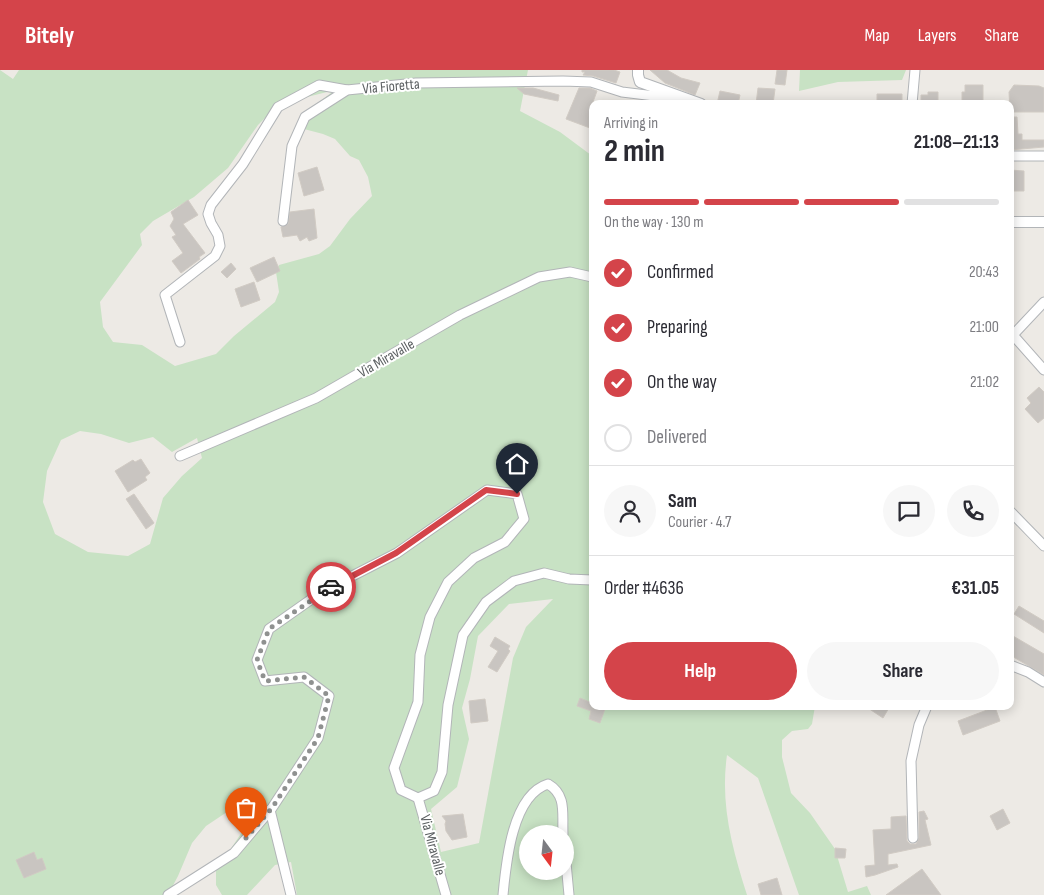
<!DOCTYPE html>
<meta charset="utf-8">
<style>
:root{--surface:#fff;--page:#f7f7f7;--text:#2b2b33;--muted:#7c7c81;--line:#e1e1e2;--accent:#d4444a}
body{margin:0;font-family:"Sofia Sans Condensed",sans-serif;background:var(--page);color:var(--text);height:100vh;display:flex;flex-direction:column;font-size:19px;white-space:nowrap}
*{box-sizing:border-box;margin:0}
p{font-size:16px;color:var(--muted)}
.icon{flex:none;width:28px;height:28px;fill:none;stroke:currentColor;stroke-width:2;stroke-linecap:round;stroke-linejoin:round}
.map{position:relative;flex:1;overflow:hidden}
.drawer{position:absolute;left:589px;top:30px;width:425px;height:610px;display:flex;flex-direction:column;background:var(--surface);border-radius:10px;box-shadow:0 2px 12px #0003}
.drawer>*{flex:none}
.needle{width:32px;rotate:165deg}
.tools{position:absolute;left:519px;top:755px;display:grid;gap:10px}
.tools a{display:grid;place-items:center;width:55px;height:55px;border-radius:50%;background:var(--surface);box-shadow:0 2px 12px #0003;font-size:25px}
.pin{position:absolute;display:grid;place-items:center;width:42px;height:42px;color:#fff;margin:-51px -21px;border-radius:50% 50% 50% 0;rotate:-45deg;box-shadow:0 0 5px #0007}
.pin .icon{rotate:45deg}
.courier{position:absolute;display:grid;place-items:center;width:50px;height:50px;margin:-25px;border:4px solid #d4444a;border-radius:50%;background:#fff;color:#222;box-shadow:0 1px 6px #0007}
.summary em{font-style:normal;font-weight:700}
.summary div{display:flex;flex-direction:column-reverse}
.summary{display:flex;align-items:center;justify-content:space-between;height:85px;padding:0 15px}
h1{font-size:32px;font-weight:700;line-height:38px}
.bar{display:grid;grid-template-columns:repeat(4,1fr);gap:8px 5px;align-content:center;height:60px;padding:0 15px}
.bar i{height:6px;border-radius:4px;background:var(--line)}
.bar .current{background:var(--accent)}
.bar p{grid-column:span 4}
.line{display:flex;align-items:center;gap:12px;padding:0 15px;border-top:1px solid var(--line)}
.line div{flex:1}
.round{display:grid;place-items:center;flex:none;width:52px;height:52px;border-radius:26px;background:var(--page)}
ol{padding:0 15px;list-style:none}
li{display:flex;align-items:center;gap:15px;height:55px}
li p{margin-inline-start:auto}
li .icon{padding:5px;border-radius:50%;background:var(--accent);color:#fff;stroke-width:4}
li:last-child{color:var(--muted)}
li i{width:28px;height:28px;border:2px solid var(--line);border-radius:50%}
.action{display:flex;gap:10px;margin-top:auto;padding:10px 15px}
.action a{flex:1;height:58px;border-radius:30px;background:var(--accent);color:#fff;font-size:20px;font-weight:700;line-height:58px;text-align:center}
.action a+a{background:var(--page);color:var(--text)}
header{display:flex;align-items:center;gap:30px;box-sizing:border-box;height:70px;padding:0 25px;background:var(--accent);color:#fff}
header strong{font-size:24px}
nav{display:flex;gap:28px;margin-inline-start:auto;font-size:18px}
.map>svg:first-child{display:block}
.green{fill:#c8e2c4;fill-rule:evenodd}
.building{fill:#c9c5c1;stroke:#d1cbc4}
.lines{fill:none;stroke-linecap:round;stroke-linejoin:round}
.minor-casing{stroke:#b2b5b8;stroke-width:11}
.tertiary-casing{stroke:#b2b5b8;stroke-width:12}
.minor{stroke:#fff;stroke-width:9}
.tertiary{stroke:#fff;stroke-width:10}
.done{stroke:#8f9190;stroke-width:5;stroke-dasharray:0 9}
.route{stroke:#d4444a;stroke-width:6}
.labels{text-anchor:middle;stroke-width:4;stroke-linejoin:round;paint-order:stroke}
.street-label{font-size:15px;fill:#5d6163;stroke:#fff}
</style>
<header>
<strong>Bitely</strong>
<nav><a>Map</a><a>Layers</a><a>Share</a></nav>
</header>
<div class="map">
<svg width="1044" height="825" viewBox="0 0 1044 825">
<rect width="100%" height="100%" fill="#edeae5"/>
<g class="green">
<path d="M 0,0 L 13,9 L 19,0 L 528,0 L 520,41 L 560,62 L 591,85 L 592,84 L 592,636 L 815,636 L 812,654 L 808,659 L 792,661 L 782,670 L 782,687 L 791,723 L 810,743 L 835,779 L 848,822 L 867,816 L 871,825 L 799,825 L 758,708 L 727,685 C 720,734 732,778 747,825 L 297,825 L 291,792 L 275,795 L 247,825 L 222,825 L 216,815 L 216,801 L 248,753 L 243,743 L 227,742 L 206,756 L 192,773 L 178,806 L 168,825 L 0,825 ZM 335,20 L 300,46 L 304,59 L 323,64 L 335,69 L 350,86 L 359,90 L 368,107 L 372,126 L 350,149 L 330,176 L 319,184 L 279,195 L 276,202 L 279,222 L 275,232 L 234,266 L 216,284 L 175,296 L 142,275 L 113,272 L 103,257 L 100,232 L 142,175 L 140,164 L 153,151 L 194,127 L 228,98 L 258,55 L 279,34 ZM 80,361 L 101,364 L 129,373 L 153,367 L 172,382 L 197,368 L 202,388 L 182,406 L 163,428 L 150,474 L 128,486 L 88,482 L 55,464 L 43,432 L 47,401 L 61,370 ZM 553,529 L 526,557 L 513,588 L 479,773 L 441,782 L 431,739 L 457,717 L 469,669 L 462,638 L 470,609 L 478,566 L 509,534 ZM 528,764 L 565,764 L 565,801 L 528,801 Z"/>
<polygon points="800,0 906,0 902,10 838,12 799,21"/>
</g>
<g class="building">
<polygon points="582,0 614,0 620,2 616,13 593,6 583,5 585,2 582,2"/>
<polygon points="650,0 667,0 681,8 700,13 695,25 665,13"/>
<polygon points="777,0 787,0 785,15 775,14"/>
<polygon points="965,15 983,15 983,34 962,34 962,22 965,22"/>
<polygon points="1014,15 1039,16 1044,18 1044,42 1010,42 1009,22"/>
<polygon points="517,18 533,18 559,25 558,31 524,24"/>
<polygon points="579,18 590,18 597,21 590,40 592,41 592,52 590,58 566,49"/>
<polygon points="758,18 775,19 773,34 756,34"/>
<polygon points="720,21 740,25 738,34 717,34"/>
<polygon points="928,22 938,22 938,34 921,34 921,25 928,25"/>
<polygon points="877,24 902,24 902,34 877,32"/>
<polygon points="1010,47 1017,47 1018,64 1022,64 1022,70 1044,70 1044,77 1010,80"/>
<polygon points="317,97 324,120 304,126 298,103"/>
<polygon points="1010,100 1024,101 1024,121 1010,121"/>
<polygon points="188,130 198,145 183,154 205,183 199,187 200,189 181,203 172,191 183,183 172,167 176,165 170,156 174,149 171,142"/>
<polygon points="314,139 317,168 309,171 307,167 300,171 297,165 283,167 281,157 288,154 290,142"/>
<polygon points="274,187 280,201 257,212 250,198"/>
<polygon points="231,193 236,199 227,208 221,202"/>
<polygon points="254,212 260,230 241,237 235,219"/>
<polygon points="1039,317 1044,322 1044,348 1038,353 1025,339 1031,333 1027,328"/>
<polygon points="141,389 150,403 145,407 147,410 128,422 115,401 133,390 135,392"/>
<polygon points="134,424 154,453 146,459 126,429"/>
<polygon points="1019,536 1044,551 1044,563 1014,544"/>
<polygon points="1013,566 1044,584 1044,605 1010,585 1010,570"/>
<polygon points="495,567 510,576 508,579 510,581 497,602 488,597 498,581 490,576"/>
<polygon points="580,628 592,633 592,637 606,636 600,653 589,649 591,641 577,636"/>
<polygon points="485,629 488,651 471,653 469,631"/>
<polygon points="865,636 890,636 883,648"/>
<polygon points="995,637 1000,651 963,665 958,651"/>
<polygon points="1003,739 1010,753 997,760 990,746"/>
<polygon points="924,741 928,749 925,750 931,775 888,784 888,795 897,794 898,797 875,805 866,807 865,796 875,795 873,760 891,759 891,747 906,746 907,771 910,774 916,774 919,768 919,742"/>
<polygon points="463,744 467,767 452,770 446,761 445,754 446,751 442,746"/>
<polygon points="835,778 846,779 845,788 835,788"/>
<polygon points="34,782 37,790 42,788 46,799 24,808 16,790"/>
<polygon points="922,799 941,825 886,825"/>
<polygon points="777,808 782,825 761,825 758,814"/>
</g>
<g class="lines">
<g class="minor-casing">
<g id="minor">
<polyline points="912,34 915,0"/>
<polyline points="1010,86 1044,86"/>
<polyline points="283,151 292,76 305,47 347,20 416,13 563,11 591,12 622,22 671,28 679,27"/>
<polyline points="1044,232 1013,265 1044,300"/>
<polyline points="180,272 165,225 215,186 220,176 218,165 211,153 208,144 211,135 243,94 278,37 319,15 347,20"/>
<polyline points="180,386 316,328 460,245 539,207 570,202 592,207"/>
<polyline points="1010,441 1044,476"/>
<polyline points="1010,595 1028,602 1044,612"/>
<polyline points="270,740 291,825"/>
<polyline points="913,768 911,691 919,655 927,636"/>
<polyline points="565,782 569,825"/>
<polyline points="168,825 234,783 272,738 318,668 329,626 304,607 265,611 257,590 269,559 323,521 397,483 487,420 517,424 524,449 505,472 474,488 448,512 430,547 420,585 418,632 394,698 401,720 418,728"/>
<polyline points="446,825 418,728 434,721 442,702 448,635 463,565 486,532 514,511 544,503 569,509 592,510"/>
<path d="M 503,825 C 506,793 512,725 548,714 C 567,725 562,744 563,764"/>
</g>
</g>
<g class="tertiary-casing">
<g id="tertiary">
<polyline points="638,0 638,5 640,12 701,34"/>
<polyline points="1010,152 1044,152"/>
</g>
</g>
<use href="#minor" class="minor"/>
<use href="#tertiary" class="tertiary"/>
</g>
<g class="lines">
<polyline class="done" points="246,768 272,738 318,668 329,626 304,607 265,611 257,590 269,559 331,517"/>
<polyline class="route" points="331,517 396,483 486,420 517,424"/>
</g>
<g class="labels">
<g class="street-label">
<text transform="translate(391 16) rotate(-5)" y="5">Via Fioretta</text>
<text transform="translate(386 288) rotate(-30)" y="5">Via Miravalle</text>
<text transform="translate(433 775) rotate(75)" y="5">Via Miravalle</text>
</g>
</g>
</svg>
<div class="tools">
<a><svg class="needle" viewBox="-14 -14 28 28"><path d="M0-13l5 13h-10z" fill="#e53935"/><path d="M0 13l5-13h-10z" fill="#7c7c81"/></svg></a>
</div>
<div class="pin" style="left:246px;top:768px;background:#ea580c"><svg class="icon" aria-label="bag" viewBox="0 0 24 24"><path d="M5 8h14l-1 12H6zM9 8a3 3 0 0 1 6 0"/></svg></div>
<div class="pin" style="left:517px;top:424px;background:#1f2937"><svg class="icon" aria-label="home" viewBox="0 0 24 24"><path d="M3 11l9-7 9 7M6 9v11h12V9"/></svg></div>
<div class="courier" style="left:331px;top:517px"><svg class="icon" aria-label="car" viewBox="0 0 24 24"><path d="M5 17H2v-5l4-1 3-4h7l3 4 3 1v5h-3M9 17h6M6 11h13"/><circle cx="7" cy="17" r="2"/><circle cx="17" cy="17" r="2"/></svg></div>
<section class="drawer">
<div class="summary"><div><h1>2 min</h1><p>Arriving in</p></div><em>21:08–21:13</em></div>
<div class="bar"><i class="current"></i><i class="current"></i><i class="current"></i><i></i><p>On the way · 130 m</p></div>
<ol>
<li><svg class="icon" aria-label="check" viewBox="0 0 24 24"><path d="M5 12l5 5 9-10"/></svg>Confirmed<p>20:43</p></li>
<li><svg class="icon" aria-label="check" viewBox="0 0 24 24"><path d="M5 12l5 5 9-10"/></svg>Preparing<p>21:00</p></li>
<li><svg class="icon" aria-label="check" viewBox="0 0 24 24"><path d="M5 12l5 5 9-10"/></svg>On the way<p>21:02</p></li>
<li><i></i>Delivered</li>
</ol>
<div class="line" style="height:90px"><a class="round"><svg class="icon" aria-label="person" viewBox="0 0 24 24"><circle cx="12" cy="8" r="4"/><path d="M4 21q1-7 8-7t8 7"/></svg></a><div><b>Sam</b><p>Courier · 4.7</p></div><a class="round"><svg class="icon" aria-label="chat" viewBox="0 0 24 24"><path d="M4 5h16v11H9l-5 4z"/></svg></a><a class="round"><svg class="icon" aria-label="phone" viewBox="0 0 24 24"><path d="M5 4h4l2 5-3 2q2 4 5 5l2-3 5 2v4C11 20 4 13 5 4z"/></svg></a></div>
<div class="line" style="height:65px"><div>Order #4636</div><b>€31.05</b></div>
<div class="action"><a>Help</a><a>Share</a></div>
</section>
</div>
